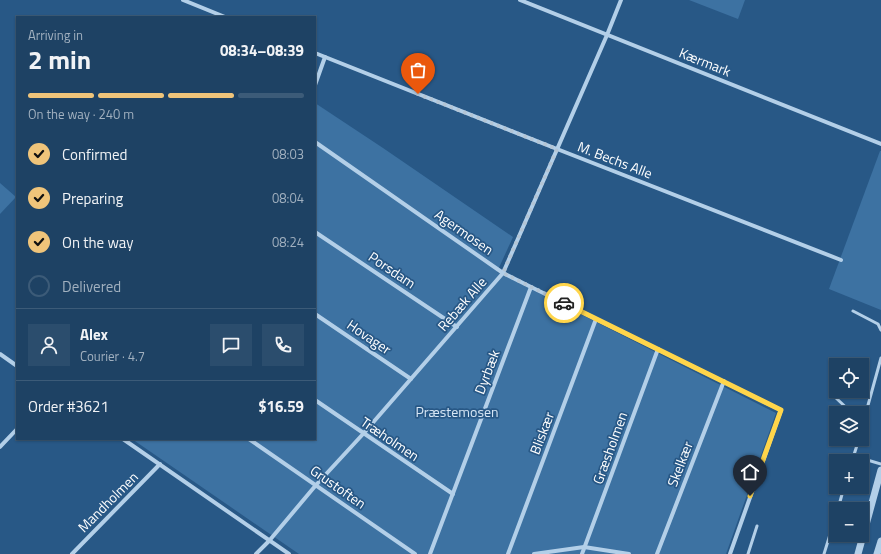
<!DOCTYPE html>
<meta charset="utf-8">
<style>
:root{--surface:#1e4264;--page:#2b4d6d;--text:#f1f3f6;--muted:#a1b0bf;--line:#3c5b78;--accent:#efc47a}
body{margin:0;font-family:"Titillium Web",sans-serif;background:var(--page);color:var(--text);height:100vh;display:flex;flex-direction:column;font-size:15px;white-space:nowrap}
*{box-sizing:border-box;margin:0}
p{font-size:13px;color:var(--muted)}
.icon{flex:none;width:22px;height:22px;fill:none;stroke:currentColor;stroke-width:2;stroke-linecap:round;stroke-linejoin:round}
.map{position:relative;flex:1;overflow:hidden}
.details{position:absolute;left:16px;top:16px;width:300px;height:424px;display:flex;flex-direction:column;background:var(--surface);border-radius:0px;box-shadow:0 1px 3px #0004,0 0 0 1px var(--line)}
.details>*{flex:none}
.buttons{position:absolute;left:829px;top:358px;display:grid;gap:8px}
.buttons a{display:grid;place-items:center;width:40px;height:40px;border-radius:0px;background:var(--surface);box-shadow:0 1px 3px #0004,0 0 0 1px var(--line);font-size:20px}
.pin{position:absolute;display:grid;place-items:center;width:34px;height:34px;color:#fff;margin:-41px -17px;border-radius:50% 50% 50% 0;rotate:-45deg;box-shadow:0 0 4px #0007}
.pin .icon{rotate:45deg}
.courier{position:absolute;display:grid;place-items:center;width:40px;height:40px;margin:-20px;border:3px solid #ffd54a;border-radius:50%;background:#fff;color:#222;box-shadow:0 1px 5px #0007}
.overview em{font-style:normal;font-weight:700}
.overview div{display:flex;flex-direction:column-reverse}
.overview{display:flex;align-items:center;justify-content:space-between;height:68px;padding:0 12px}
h1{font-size:26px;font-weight:700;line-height:30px}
.bar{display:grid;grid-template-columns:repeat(4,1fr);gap:6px 4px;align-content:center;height:48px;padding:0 12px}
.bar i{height:5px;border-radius:3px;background:var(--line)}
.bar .current{background:var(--accent)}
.bar p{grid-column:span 4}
.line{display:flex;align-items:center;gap:10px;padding:0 12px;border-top:1px solid var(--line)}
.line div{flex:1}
.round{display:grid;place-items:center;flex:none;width:42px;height:42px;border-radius:0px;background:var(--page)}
ol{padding:0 12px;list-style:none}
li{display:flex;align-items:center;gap:12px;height:44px}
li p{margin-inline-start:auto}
li .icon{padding:4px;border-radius:50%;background:var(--accent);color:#111;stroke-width:4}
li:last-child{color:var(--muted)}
li i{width:22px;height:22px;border:2px solid var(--line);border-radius:50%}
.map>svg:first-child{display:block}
.green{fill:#3d72a2}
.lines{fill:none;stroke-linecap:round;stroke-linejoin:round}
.service{stroke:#b3cfe8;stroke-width:3}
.minor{stroke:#b3cfe8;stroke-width:4}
.tertiary{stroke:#b3cfe8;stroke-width:7}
.done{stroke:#b4c5d5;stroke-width:4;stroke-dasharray:0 7.2}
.route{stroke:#ffd54a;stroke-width:5}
.labels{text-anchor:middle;stroke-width:3.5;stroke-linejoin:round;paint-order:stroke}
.street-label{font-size:14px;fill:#fff;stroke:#285886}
.park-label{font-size:14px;fill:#d7e7f6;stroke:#285886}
</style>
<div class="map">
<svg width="881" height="554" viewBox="0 0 881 554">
<rect width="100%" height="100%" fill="#285886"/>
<g class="green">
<polygon points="689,0 745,0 738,19"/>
<polygon points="315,103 383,148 513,237 497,272 776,413 726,554 299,554 132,439 315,439"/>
<polygon points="880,151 881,151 881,310 829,289"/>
<polygon points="0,183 16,197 0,214"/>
</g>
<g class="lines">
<g class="service">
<polyline points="853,311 878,324 881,330"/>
<polyline points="832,385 836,398 852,413"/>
<polyline points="862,427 881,358"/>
<polyline points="854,456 881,464"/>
<polyline points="852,461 859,439"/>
<polyline points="838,509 844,487"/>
<polyline points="748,554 757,526"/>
<polyline points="824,554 836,515"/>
</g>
<g class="minor">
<polyline points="183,0 225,17"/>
<polyline points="520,0 881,144"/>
<polyline points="315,53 557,149 841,260"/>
<polyline points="315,85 325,57"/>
<polyline points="315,142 503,273 531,287 781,410 730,554"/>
<polyline points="315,232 457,327"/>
<polyline points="315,314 411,379"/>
<polyline points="0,354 17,366"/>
<polyline points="315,400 453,494"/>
<polyline points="123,439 289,554"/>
<polyline points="249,439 415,554"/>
<polyline points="0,447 17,429"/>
<polyline points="72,554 160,464"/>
<polyline points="256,554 269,541 316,485 363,434 503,273 607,35 621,0"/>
<polyline points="430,554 531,287"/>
<polyline points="508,554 596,319"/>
<polyline points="534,554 584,547 629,554"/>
<polyline points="582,554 658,349"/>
<polyline points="657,554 724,381"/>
</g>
<g class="tertiary">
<polyline points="858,554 881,470"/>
<polyline points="877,554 881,541"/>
</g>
</g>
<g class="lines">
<polyline class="done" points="418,94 557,149 503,273 564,303"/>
<polyline class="route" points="564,303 781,410 750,496"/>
</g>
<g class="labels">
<g class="street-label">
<text transform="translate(705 62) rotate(22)" y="5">Kærmark</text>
<text transform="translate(615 160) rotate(21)" y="5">M. Bechs Alle</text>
<text transform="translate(464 232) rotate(35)" y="5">Agermosen</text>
<text transform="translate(392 270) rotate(34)" y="5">Porsdam</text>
<text transform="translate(462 304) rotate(-49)" y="5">Rebæk Alle</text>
<text transform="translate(369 337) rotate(34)" y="5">Hovager</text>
<text transform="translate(487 372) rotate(-69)" y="5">Dyrbæk</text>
<text transform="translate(542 433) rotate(-69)" y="5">Bliskær</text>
<text transform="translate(390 439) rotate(34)" y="5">Træholmen</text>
<text transform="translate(610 448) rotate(-70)" y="5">Græsholmen</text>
<text transform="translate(680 464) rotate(-69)" y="5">Skelkær</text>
<text transform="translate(338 487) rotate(35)" y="5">Grustoften</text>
<text transform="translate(108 502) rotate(-45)" y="5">Mandholmen</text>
</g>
<g class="park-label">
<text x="457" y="417">Præstemosen</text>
</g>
</g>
</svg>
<div class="buttons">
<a><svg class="icon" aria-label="locate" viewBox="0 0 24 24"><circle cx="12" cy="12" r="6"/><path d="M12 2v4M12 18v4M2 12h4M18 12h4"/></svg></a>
<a><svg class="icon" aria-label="layers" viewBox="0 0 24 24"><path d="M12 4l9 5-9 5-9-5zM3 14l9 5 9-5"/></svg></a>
<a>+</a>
<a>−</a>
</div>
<div class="pin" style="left:418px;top:94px;background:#ea580c"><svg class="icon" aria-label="bag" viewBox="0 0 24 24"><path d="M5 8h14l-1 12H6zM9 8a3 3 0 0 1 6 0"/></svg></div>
<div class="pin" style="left:750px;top:496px;background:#1f2937"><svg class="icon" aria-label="home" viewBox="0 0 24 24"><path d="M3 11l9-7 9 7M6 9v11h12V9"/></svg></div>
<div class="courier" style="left:564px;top:303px"><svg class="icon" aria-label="car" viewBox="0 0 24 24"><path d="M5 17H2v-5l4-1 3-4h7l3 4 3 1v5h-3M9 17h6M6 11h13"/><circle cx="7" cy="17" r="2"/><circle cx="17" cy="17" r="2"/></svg></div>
<section class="details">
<div class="overview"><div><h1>2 min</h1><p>Arriving in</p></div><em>08:34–08:39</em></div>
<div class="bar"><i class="current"></i><i class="current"></i><i class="current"></i><i></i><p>On the way · 240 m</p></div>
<ol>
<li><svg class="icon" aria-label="check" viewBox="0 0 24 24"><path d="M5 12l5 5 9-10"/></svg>Confirmed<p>08:03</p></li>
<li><svg class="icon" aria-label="check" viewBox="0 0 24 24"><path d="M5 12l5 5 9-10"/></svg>Preparing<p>08:04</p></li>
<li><svg class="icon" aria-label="check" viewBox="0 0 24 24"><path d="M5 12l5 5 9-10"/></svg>On the way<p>08:24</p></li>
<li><i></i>Delivered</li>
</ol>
<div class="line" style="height:72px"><a class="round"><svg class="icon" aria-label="person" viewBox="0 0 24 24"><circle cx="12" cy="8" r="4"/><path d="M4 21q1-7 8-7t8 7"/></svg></a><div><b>Alex</b><p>Courier · 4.7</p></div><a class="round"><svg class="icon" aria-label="chat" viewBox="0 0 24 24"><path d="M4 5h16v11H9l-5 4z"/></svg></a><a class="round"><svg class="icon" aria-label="phone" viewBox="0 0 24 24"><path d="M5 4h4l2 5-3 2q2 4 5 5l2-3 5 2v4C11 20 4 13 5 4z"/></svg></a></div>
<div class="line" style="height:52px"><div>Order #3621</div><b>$16.59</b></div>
</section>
</div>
